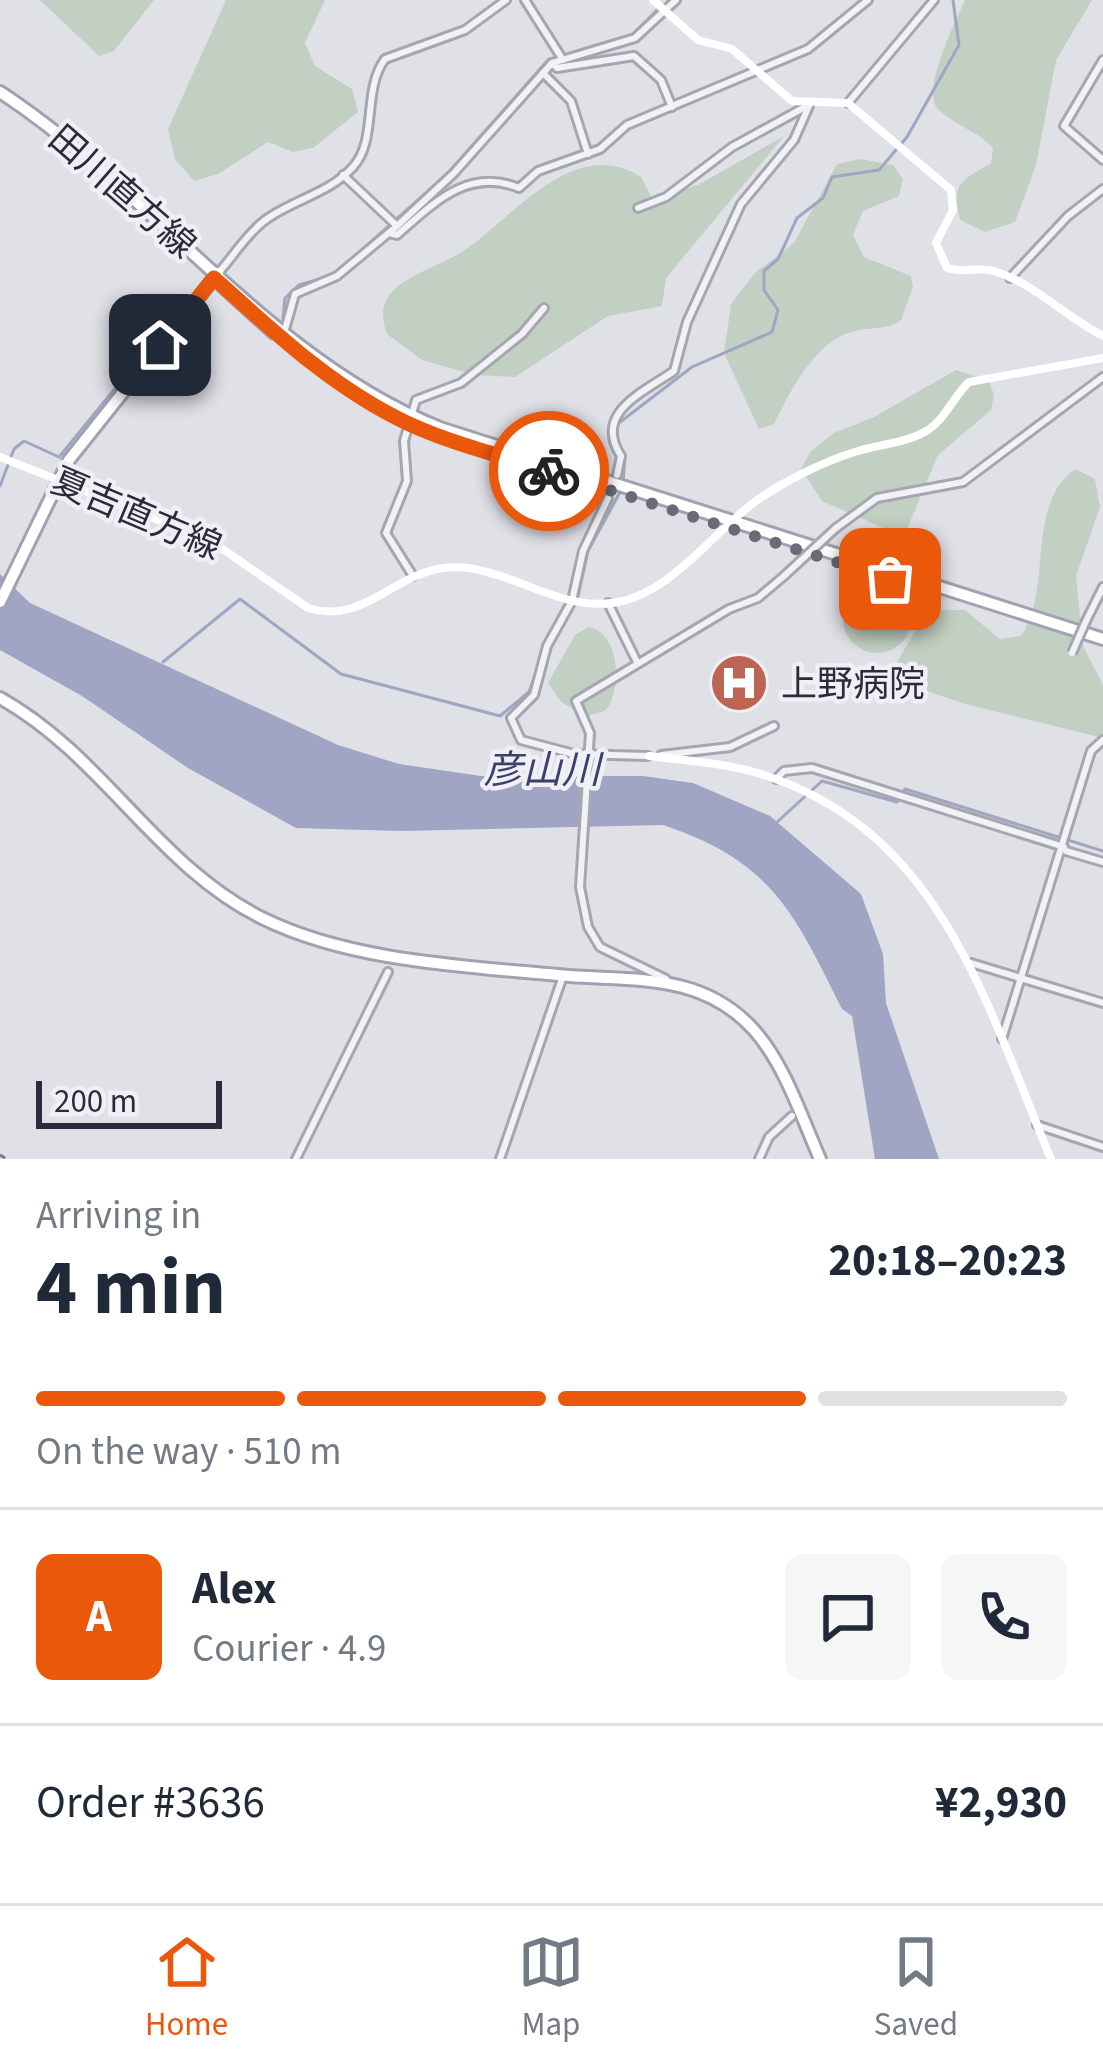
<!DOCTYPE html>
<meta charset="utf-8">
<style>
:root{--surface:#fff;--page:#f6f6f7;--text:#1f2937;--muted:#747a83;--line:#e0e1e3;--accent:#ea580c}
body{margin:0;font-family:"Source Sans 3","Noto Sans JP",sans-serif;background:var(--page);color:var(--text);height:100vh;display:flex;flex-direction:column;font-size:45px;white-space:nowrap}
*{box-sizing:border-box;margin:0}
p{font-size:39px;color:var(--muted)}
.icon{flex:none;width:66px;height:66px;fill:none;stroke:currentColor;stroke-width:2;stroke-linecap:round;stroke-linejoin:round}
.map{position:relative;height:1159px;overflow:hidden}
.sheet{display:flex;flex-direction:column;background:var(--surface);flex:1}
.sheet>*{flex:none}
.scale{position:absolute;left:36px;bottom:30px;width:186px;box-sizing:border-box;padding-left:12px;border:6px solid #2a2b3c;border-top:0;font-size:33px;line-height:42px;white-space:nowrap;color:#2a2b3c;-webkit-text-stroke:9px #efeff5;paint-order:stroke}
.pin{position:absolute;display:grid;place-items:center;width:102px;height:102px;color:#fff;margin:-51px;border-radius:24px;box-shadow:0 6px 18px #0006}
.courier{position:absolute;display:grid;place-items:center;width:120px;height:120px;margin:-60px;border:9px solid #ea580c;border-radius:50%;background:#fff;color:#222;box-shadow:0 3px 15px #0007}
.headline em{font-style:normal;font-weight:700}
.headline div{display:flex;flex-direction:column-reverse}
.headline{display:flex;align-items:center;justify-content:space-between;height:204px;padding:0 36px}
h1{font-size:78px;font-weight:700;line-height:90px}
.bar{display:grid;grid-template-columns:repeat(4,1fr);gap:18px 12px;align-content:center;height:144px;padding:0 36px}
.bar i{height:15px;border-radius:9px;background:var(--line)}
.bar .current{background:var(--accent)}
.bar p{grid-column:span 4}
.line{display:flex;align-items:center;gap:30px;padding:0 36px;border-top:3px solid var(--line)}
.line div{flex:1}
.round{display:grid;place-items:center;flex:none;width:126px;height:126px;border-radius:18px;background:var(--page)}
.dock{display:flex;justify-content:space-around;align-items:center;height:168px;border-top:3px solid var(--line);background:var(--surface);font-size:33px;color:var(--muted)}
.dock a{display:grid;justify-items:center;gap:6px}
.dock .current{color:var(--accent)}
.map>svg:first-child{display:block}
.green{fill:#c2d0c3}
.water{fill:#9fa5c3}
.lines{fill:none;stroke-linecap:round;stroke-linejoin:round}
.stream{stroke:#9fa5c3;stroke-width:3}
.street-casing{stroke:#a6a6b0;stroke-width:12}
.primary-casing{stroke:#a0a2b1;stroke-width:16}
.street{stroke:#f2f2f6;stroke-width:6}
.secondary{stroke:#fff;stroke-width:8}
.primary{stroke:#fff;stroke-width:10}
.rail{stroke:#7b7c8f;stroke-width:3;stroke-dasharray:6 12;stroke-linecap:butt}
.street-bridge-casing{stroke:#a6a6b0;stroke-width:12;stroke-linecap:butt}
.street-bridge{stroke:#f2f2f6;stroke-width:6}
.done{stroke:#6a6a78;stroke-width:12;stroke-dasharray:0 21.6}
.route{stroke:#ea580c;stroke-width:15}
.labels{text-anchor:middle;stroke-width:9;stroke-linejoin:round;paint-order:stroke}
.street-label{font-size:36px;fill:#2a2b3c;stroke:#efeff5}
.poi-label{font-size:36px;fill:#2a2b3c;stroke:#efeff5;text-anchor:start}
.water-label{font-size:39px;font-style:italic;fill:#39406b;stroke:#efeff5}
</style>
<div class="map">
<svg width="1103" height="1159" viewBox="0 0 1103 1159">
<rect width="100%" height="100%" fill="#e0e0e7"/>
<g class="green">
<polygon points="40,0 154,0 114,51 99,56"/>
<polygon points="226,0 325,0 305,43 315,66 352,89 358,112 313,148 293,152 268,142 218,174 194,181 175,159 168,129"/>
<path d="M 965,0 L 1092,0 L 1056,60 L 1036,165 L 1015,222 L 985,232 L 960,220 C 951,183 961,181 991,163 L 993,148 C 978,131 954,125 938,109 C 920,91 956,21 965,0 Z"/>
<path d="M 784,136 L 666,278 L 662,306 L 608,316 L 515,377 L 475,375 L 422,360 L 387,334 C 383,322 380,311 387,299 C 399,276 444,265 465,250 C 512,218 575,134 641,177 L 652,198 L 698,185 Z"/>
<path d="M 861,159 L 893,165 L 903,179 L 899,196 L 863,211 L 853,235 L 864,257 L 911,276 L 913,287 L 901,320 C 888,330 872,327 855,331 C 816,339 790,392 774,424 L 759,429 L 724,353 L 731,304 L 755,273 L 794,243 L 837,164 Z"/>
<polygon points="956,370 988,380 994,394 991,410 938,455 907,529 895,533 822,501 801,469 810,452 834,433 874,417"/>
<path d="M 1075,469 L 1095,479 L 1100,507 L 1076,576 L 1083,646 L 1103,685 L 1103,738 L 965,704 L 898,681 L 894,667 L 919,625 L 937,610 L 965,610 L 1000,639 L 1021,636 C 1053,591 1025,504 1075,469 Z"/>
<circle cx="877" cy="619" r="34"/>
<path d="M 589,627 C 620,633 623,690 605,711 L 586,716 L 561,702 L 548,683 L 575,635 Z"/>
</g>
<path class="water" d="M 0,574 L 30,603 L 338,745 L 399,764 L 481,776 L 643,776 L 693,783 L 770,816 L 861,894 L 883,954 L 886,1003 L 939,1159 L 875,1159 L 852,1016 L 842,1009 C 794,913 772,861 663,825 L 401,831 L 296,828 L 188,768 L 82,696 L 0,650 Z"/>
<g class="lines">
<g class="stream">
<polyline points="613,42 632,35 657,10"/>
<polyline points="338,271 447,174 548,60 569,55"/>
<polyline points="217,290 271,339"/>
<polyline points="283,318 285,298 299,285 330,276"/>
<polyline points="615,426 692,367 772,332 778,310 764,290 764,271 778,259 797,218 823,198 832,177 879,170 907,137 959,45 953,0"/>
<polyline points="617,441 625,458 623,483"/>
<polyline points="0,486 14,449 24,441 59,457 171,320"/>
<polyline points="578,596 588,551 620,492"/>
<polyline points="549,638 564,610"/>
<polyline points="163,662 240,599 341,674 500,716 529,692 539,664"/>
<polyline points="776,823 822,781 897,802 905,789 1103,851"/>
</g>
<g class="street-casing">
<g id="street">
<polyline points="525,0 563,60"/>
<polyline points="1103,60 1064,126 1103,160"/>
<polyline points="552,63 557,68 634,56 661,80 672,107"/>
<polyline points="543,73 571,101 588,154"/>
<polyline points="848,103 934,0"/>
<polyline points="343,175 397,226"/>
<polyline points="638,208 666,197 732,147 805,107"/>
<path d="M 390,233 L 397,235 C 434,203 468,167 519,188 L 538,171 L 600,149 L 627,125 L 808,49 L 868,0"/>
<path d="M 220,271 C 234,255 247,234 264,221 C 291,200 329,194 353,167 C 378,140 362,90 385,59 L 465,30 L 506,0"/>
<polyline points="1010,278 1068,216 1103,189"/>
<polyline points="284,333 295,294 337,276 397,226 454,173 552,63 635,38 676,0"/>
<path d="M 617,475 L 621,456 C 593,413 642,393 674,371 L 687,322 L 741,204 L 794,140 L 809,106"/>
<polyline points="608,498 583,551 572,601 547,646 534,695 511,718 521,740 574,754 648,756"/>
<polyline points="836,528 877,498 963,482 1103,377"/>
<polyline points="413,576 386,533 407,481 404,441 416,400 461,383 522,334 544,308"/>
<polyline points="608,603 637,662"/>
<polyline points="1086,621 1103,587"/>
<polyline points="661,755 730,747 774,726"/>
<polyline points="776,779 784,771 812,768 1064,847"/>
<polyline points="1066,851 1103,862"/>
<polyline points="971,963 1103,1003"/>
<polyline points="666,979 600,947 588,927 580,887 590,733 576,701 729,609 758,598 784,576"/>
<polyline points="1002,1039 1091,751 1103,740"/>
<polyline points="1037,1125 1103,1147"/>
<polyline points="296,1159 388,972"/>
<polyline points="500,1159 563,976"/>
<polyline points="759,1159 769,1137 792,1116"/>
</g>
</g>
<g class="primary-casing">
<g id="primary">
<path d="M 0,92 C 154,193 266,358 440,428 L 1103,639"/>
<polyline points="471,446 556,473"/>
<polyline points="0,602 69,460 218,273"/>
<path d="M 0,698 C 104,756 157,867 264,919 C 350,961 463,966 558,975 C 629,982 700,970 754,1030 C 785,1065 801,1116 820,1159"/>
</g>
</g>
<use href="#street" class="street"/>
<g class="secondary">
<path d="M 653,0 L 698,40 L 732,49 L 792,101 L 848,103 L 951,190 L 953,210 L 936,243 L 947,268 C 965,274 978,266 994,271 C 1036,284 1065,317 1103,336"/>
<path d="M 0,457 L 211,541 L 308,608 C 363,625 392,575 443,568 C 502,561 553,611 612,603 C 668,596 709,537 752,504 C 780,483 824,461 858,451 C 881,444 907,443 928,430 C 946,418 953,397 969,382 L 1103,358"/>
<path d="M 649,756 C 688,761 729,763 767,776 C 943,835 987,1007 1051,1159"/>
</g>
<use href="#primary" class="primary"/>
<polyline class="rail" points="0,1155 7,1159"/>
<g class="street-bridge-casing">
<g id="street-bridge">
<polyline points="784,576 836,528"/>
<polyline points="1072,653 1086,621"/>
</g>
</g>
<use href="#street-bridge" class="street-bridge"/>
</g>
<g class="lines">
<polyline class="done" points="549,471 890,579"/>
<path class="route" d="M 160,345 L 214,278 C 274,332 333,388 407,423 C 452,444 502,456 549,471"/>
</g>
<defs>
<g id="hospital-disc" transform="scale(3)"><circle r="9.5" fill="#be6452" stroke="#efeff5"/><path d="M-5-5h3v3.5h4V-5h3V5h-3V1.5h-4V5h-3Z" fill="#fff"/></g>
</defs>
<g fill-rule="evenodd">
<use href="#hospital-disc" x="739" y="683"/>
</g>
<g class="labels">
<g class="street-label">
<text transform="translate(123 191) rotate(41)" y="13">田川直方線</text>
<text transform="translate(137 513) rotate(23)" y="13">夏吉直方線</text>
</g>
<g class="poi-label">
<text x="781" y="696">上野病院</text>
</g>
<g class="water-label">
<text x="542" y="783">彦山川</text>
</g>
</g>
</svg>
<div class="scale">200 m</div>
<div class="pin" style="left:890px;top:579px;background:#ea580c"><svg class="icon" aria-label="bag" viewBox="0 0 24 24"><path d="M5 8h14l-1 12H6zM9 8a3 3 0 0 1 6 0"/></svg></div>
<div class="pin" style="left:160px;top:345px;background:#1f2937"><svg class="icon" aria-label="home" viewBox="0 0 24 24"><path d="M3 11l9-7 9 7M6 9v11h12V9"/></svg></div>
<div class="courier" style="left:549px;top:471px"><svg class="icon" aria-label="bike" viewBox="0 0 24 24"><circle cx="6" cy="16" r="4"/><circle cx="18" cy="16" r="4"/><path d="M6 16l4-8h5l3 8M10 8l3 8H6M13 5h3"/></svg></div>
</div>
<section class="sheet">
<div class="headline"><div><h1>4 min</h1><p>Arriving in</p></div><em>20:18–20:23</em></div>
<div class="bar"><i class="current"></i><i class="current"></i><i class="current"></i><i></i><p>On the way · 510 m</p></div>
<div class="line" style="height:216px"><b class="round" style="background:var(--accent);color:#fff">A</b><div><b>Alex</b><p>Courier · 4.9</p></div><a class="round"><svg class="icon" aria-label="chat" viewBox="0 0 24 24"><path d="M4 5h16v11H9l-5 4z"/></svg></a><a class="round"><svg class="icon" aria-label="phone" viewBox="0 0 24 24"><path d="M5 4h4l2 5-3 2q2 4 5 5l2-3 5 2v4C11 20 4 13 5 4z"/></svg></a></div>
<div class="line" style="height:156px"><div>Order #3636</div><b>¥2,930</b></div>
</section>
<nav class="dock">
<a class="current"><svg class="icon" aria-label="home" viewBox="0 0 24 24"><path d="M3 11l9-7 9 7M6 9v11h12V9"/></svg>Home</a>
<a><svg class="icon" aria-label="map" viewBox="0 0 24 24"><path d="M3 6l6-2 6 2 6-2v14l-6 2-6-2-6 2zM9 4v14M15 6v14"/></svg>Map</a>
<a><svg class="icon" aria-label="saved" viewBox="0 0 24 24"><path d="M7 4h10v16l-5-4-5 4z"/></svg>Saved</a>
</nav>
